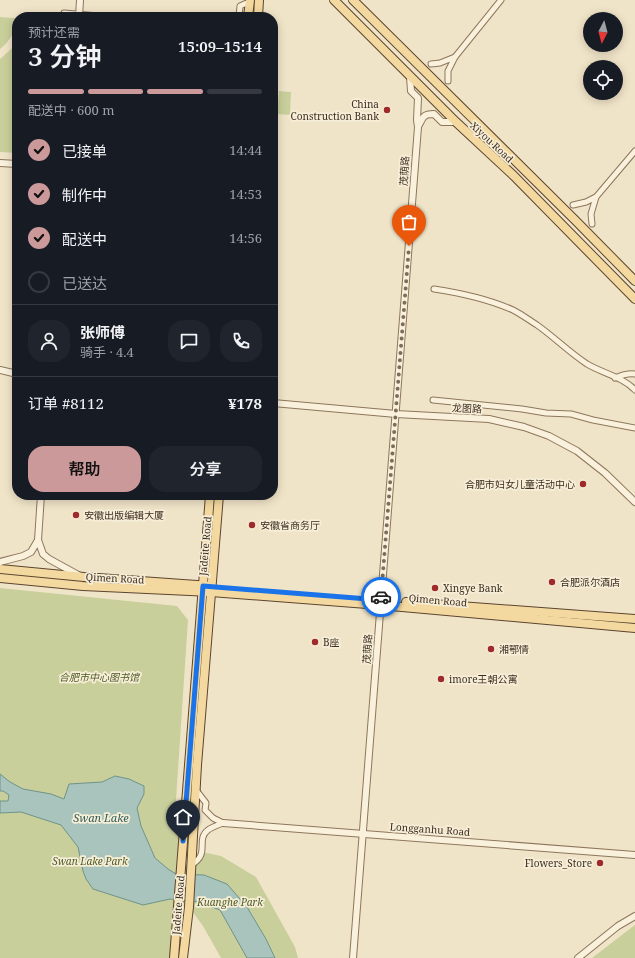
<!DOCTYPE html>
<html lang="zh">
<meta charset="utf-8">
<style>
:root{--surface:#171b24;--page:#20242c;--text:#f1f3f6;--muted:#9ea1a6;--line:#363941;--accent:#cc999b}
body{margin:0;font-family:"Noto Serif","Noto Sans SC",serif;background:var(--page);color:var(--text);height:100vh;display:flex;flex-direction:column;font-size:15px;white-space:nowrap}
*{box-sizing:border-box;margin:0}
p{font-size:13px;color:var(--muted)}
.icon{flex:none;width:22px;height:22px;fill:none;stroke:currentColor;stroke-width:2;stroke-linecap:round;stroke-linejoin:round}
.map{position:relative;flex:1;overflow:hidden}
.sheet{position:absolute;left:12px;top:12px;width:266px;height:488px;display:flex;flex-direction:column;background:var(--surface);border-radius:16px;box-shadow:0 2px 10px #0003}
.sheet>*{flex:none}
.needle{width:26px;rotate:186deg}
.fabs{position:absolute;left:583px;top:12px;display:grid;gap:8px}
.fabs a{display:grid;place-items:center;width:40px;height:40px;border-radius:50%;background:var(--surface);box-shadow:0 2px 10px #0003;font-size:20px}
.pin{position:absolute;display:grid;place-items:center;width:34px;height:34px;color:#fff;margin:-41px -17px;border-radius:50% 50% 50% 0;rotate:-45deg;box-shadow:0 0 4px #0007}
.pin .icon{rotate:45deg}
.courier{position:absolute;display:grid;place-items:center;width:40px;height:40px;margin:-20px;border:3px solid #1a73e8;border-radius:50%;background:#fff;color:#222;box-shadow:0 1px 5px #0007}
.summary em{font-style:normal;font-weight:600}
.summary div{display:flex;flex-direction:column-reverse}
.summary{display:flex;align-items:center;justify-content:space-between;height:68px;padding:0 16px}
h1{font-size:26px;font-weight:600;line-height:30px}
.bar{display:grid;grid-template-columns:repeat(4,1fr);gap:6px 4px;align-content:center;height:48px;padding:0 16px}
.bar i{height:5px;border-radius:3px;background:var(--line)}
.bar .on{background:var(--accent)}
.bar p{grid-column:span 4}
.line{display:flex;align-items:center;gap:10px;padding:0 16px;border-top:1px solid var(--line)}
.line div{flex:1}
.round{display:grid;place-items:center;flex:none;width:42px;height:42px;border-radius:16px;background:var(--page)}
ol{padding:0 16px;list-style:none}
li{display:flex;align-items:center;gap:12px;height:44px}
li p{margin-inline-start:auto}
li .icon{padding:4px;border-radius:50%;background:var(--accent);color:#111;stroke-width:4}
li:last-child{color:var(--muted)}
li i{width:22px;height:22px;border:2px solid var(--line);border-radius:50%}
.cta{display:flex;gap:8px;margin-top:auto;padding:8px 16px}
.cta a{flex:1;height:46px;border-radius:16px;background:var(--accent);color:#111;font-size:16px;font-weight:600;line-height:46px;text-align:center}
.cta a+a{background:var(--page);color:var(--text)}
.map>svg:first-child{display:block}
.green{fill:#c9cf9b}
.water{fill:#a9c4bc;stroke:#6f938a}
.lines{fill:none;stroke-linecap:round;stroke-linejoin:round}
.minor-casing{stroke:#8d765c;stroke-width:7}
.tertiary-casing{stroke:#8d765c;stroke-width:8}
.primary-casing{stroke:#5b4430;stroke-width:10}
.minor{stroke:#faf1dc;stroke-width:5}
.tertiary{stroke:#faf1dc;stroke-width:6}
.primary{stroke:#f3d9a0;stroke-width:8}
.done{stroke:#7c6e5b;stroke-width:4;stroke-dasharray:0 7.2}
.route{stroke:#1a73e8;stroke-width:5}
.poi-dot{fill:#9e2a2b;stroke:#f7eed8;stroke-width:1.5}
.labels{text-anchor:middle;stroke-width:3.5;stroke-linejoin:round;paint-order:stroke}
.poi-label{font-size:10px;fill:#3d2e20;stroke:#f7eed8;text-anchor:start}
.street-label{font-size:10px;fill:#3d2e20;stroke:#f7eed8}
.park-label{font-size:10px;font-style:italic;fill:#4d5a26;stroke:#f7eed8}
.water-label{font-size:11px;font-style:italic;fill:#2f5d5a;stroke:#f7eed8}
</style>
<div class="map">
<svg width="635" height="958" viewBox="0 0 635 958">
<rect width="100%" height="100%" fill="#f0e4c8"/>
<g class="green">
<path d="M 0,17 L 15,18 L 15,19 L 17,19 C 17,30 9,42 0,49 Z"/>
<polygon points="17,43 17,153 0,152 0,59 9,51"/>
<polygon points="279,91 291,92 290,115 277,114"/>
<polygon points="0,588 177,606 188,620 176,800 181,865 191,865 202,852 221,856 256,877 295,947 298,958 221,958 203,926 189,907 179,906 174,958 0,958"/>
<polygon points="635,925 635,958 592,958 631,928"/>
</g>
<polygon class="water" points="0,774 10,782 23,789 51,794 64,799 69,784 102,782 115,776 129,779 144,786 144,794 137,808 141,826 155,858 168,869 176,874 204,875 227,884 247,907 266,939 275,958 247,958 220,910 199,902 170,899 143,905 93,889 86,879 83,871 78,847 61,825 21,812 0,813 0,801 8,801 9,795 3,791 0,791"/>
<g class="lines">
<g class="minor-casing">
<g id="minor">
<polyline points="64,13 110,17"/>
<polyline points="239,17 240,6 249,2"/>
<polyline points="455,57 501,0"/>
<polyline points="431,64 440,63 455,57 448,71 448,81"/>
<polyline points="596,197 635,151"/>
<polyline points="573,205 586,202 596,197 591,214 592,224"/>
<path d="M 434,289 C 461,293 488,299 513,310 C 521,314 529,320 537,325 C 554,337 569,352 587,364 C 602,373 623,377 635,390"/>
<path d="M 615,378 C 622,375 628,373 635,374"/>
<polyline points="433,400 522,409 546,413 571,414 593,420 635,428"/>
<path d="M 191,865 C 211,854 195,840 208,830 C 212,827 218,825 223,823 L 213,818 L 205,810 L 206,803 L 196,790"/>
</g>
</g>
<g class="tertiary-casing">
<g id="tertiary">
<polyline points="79,17 80,0"/>
<path d="M 410,77 L 411,91 L 418,98 L 417,120 L 418,127 C 423,117 423,114 434,114 L 442,122 L 456,122"/>
<polyline points="0,163 17,164"/>
<polyline points="0,370 17,374"/>
<polyline points="273,403 396,414 489,419 524,427 549,436 577,451 605,473 635,502"/>
<polyline points="38,540 41,495"/>
<polyline points="0,562 23,556 31,552 38,540 43,554 49,559 80,576"/>
<polyline points="223,823 635,855"/>
<polyline points="353,958 418,127"/>
<polyline points="578,958 618,926 635,916"/>
</g>
</g>
<g class="primary-casing">
<g id="primary">
<polyline points="334,0 456,122 514,176 635,299"/>
<polyline points="353,0 575,220 635,281"/>
<polyline points="248,17 250,0"/>
<polyline points="258,17 259,0"/>
<polyline points="0,569 84,577 211,586"/>
<polyline points="0,578 83,586 211,592 380,605 635,628"/>
<polyline points="406,602 635,619"/>
<polyline points="174,958 210,495"/>
<polyline points="183,958 189,907 197,765 219,495"/>
</g>
</g>
<use href="#minor" class="minor"/>
<use href="#tertiary" class="tertiary"/>
<use href="#primary" class="primary"/>
</g>
<g class="lines">
<polyline class="done" points="381,597 409,246"/>
<polyline class="route" points="183,841 203,586 381,600 381,597"/>
</g>
<g class="poi-dot">
<circle cx="387" cy="110" r="4"/>
<circle cx="583" cy="484" r="4"/>
<circle cx="76" cy="515" r="4"/>
<circle cx="252" cy="525" r="4"/>
<circle cx="552" cy="582" r="4"/>
<circle cx="435" cy="588" r="4"/>
<circle cx="315" cy="642" r="4"/>
<circle cx="491" cy="649" r="4"/>
<circle cx="441" cy="679" r="4"/>
<circle cx="600" cy="863" r="4"/>
</g>
<g class="labels">
<g class="poi-label">
<text x="379" y="108" text-anchor="end">China<tspan x="379" dy="12">Construction Bank</tspan></text>
<text x="575" y="488" text-anchor="end">合肥市妇女儿童活动中心</text>
<text x="84" y="519">安徽出版编辑大厦</text>
<text x="260" y="529">安徽省商务厅</text>
<text x="560" y="586">合肥派尔酒店</text>
<text x="443" y="592">Xingye Bank</text>
<text x="323" y="646">B座</text>
<text x="499" y="653">湘鄂情</text>
<text x="449" y="683">imore王朝公寓</text>
<text x="592" y="867" text-anchor="end">Flowers_Store</text>
</g>
<g class="street-label">
<text transform="translate(492 142) rotate(43)" y="4">Xiyou Road</text>
<text transform="translate(404 171) rotate(-86)" y="4">茂荫路</text>
<text transform="translate(467 408) rotate(3)" y="4">龙图路</text>
<text transform="translate(205 546) rotate(-85)" y="4">Jadeite Road</text>
<text transform="translate(115 578) rotate(3)" y="4">Qimen Road</text>
<text transform="translate(438 600) rotate(5)" y="4">Qimen Road</text>
<text transform="translate(367 649) rotate(-86)" y="4">茂荫路</text>
<text transform="translate(430 829) rotate(4)" y="4">Longganhu Road</text>
<text transform="translate(178 905) rotate(-85)" y="4">Jadeite Road</text>
</g>
<g class="park-label">
<text x="99" y="681">合肥市中心图书馆</text>
<text x="90" y="865">Swan Lake Park</text>
<text x="230" y="906">Kuanghe Park</text>
</g>
<g class="water-label">
<text x="101" y="822">Swan Lake</text>
</g>
</g>
</svg>
<div class="fabs">
<a><svg class="needle" viewBox="-14 -14 28 28"><path d="M0-13l5 13h-10z" fill="#e53935"/><path d="M0 13l5-13h-10z" fill="#9ea1a6"/></svg></a>
<a><svg class="icon" aria-label="locate" viewBox="0 0 24 24"><circle cx="12" cy="12" r="6"/><path d="M12 2v4M12 18v4M2 12h4M18 12h4"/></svg></a>
</div>
<div class="pin" style="left:409px;top:246px;background:#ea580c"><svg class="icon" aria-label="bag" viewBox="0 0 24 24"><path d="M5 8h14l-1 12H6zM9 8a3 3 0 0 1 6 0"/></svg></div>
<div class="pin" style="left:183px;top:841px;background:#1f2937"><svg class="icon" aria-label="home" viewBox="0 0 24 24"><path d="M3 11l9-7 9 7M6 9v11h12V9"/></svg></div>
<div class="courier" style="left:381px;top:597px"><svg class="icon" aria-label="car" viewBox="0 0 24 24"><path d="M5 17H2v-5l4-1 3-4h7l3 4 3 1v5h-3M9 17h6M6 11h13"/><circle cx="7" cy="17" r="2"/><circle cx="17" cy="17" r="2"/></svg></div>
<section class="sheet">
<div class="summary"><div><h1>3 分钟</h1><p>预计还需</p></div><em>15:09–15:14</em></div>
<div class="bar"><i class="on"></i><i class="on"></i><i class="on"></i><i></i><p>配送中 · 600 m</p></div>
<ol>
<li><svg class="icon" aria-label="check" viewBox="0 0 24 24"><path d="M5 12l5 5 9-10"/></svg>已接单<p>14:44</p></li>
<li><svg class="icon" aria-label="check" viewBox="0 0 24 24"><path d="M5 12l5 5 9-10"/></svg>制作中<p>14:53</p></li>
<li><svg class="icon" aria-label="check" viewBox="0 0 24 24"><path d="M5 12l5 5 9-10"/></svg>配送中<p>14:56</p></li>
<li><i></i>已送达</li>
</ol>
<div class="line" style="height:72px"><a class="round"><svg class="icon" aria-label="person" viewBox="0 0 24 24"><circle cx="12" cy="8" r="4"/><path d="M4 21q1-7 8-7t8 7"/></svg></a><div><b>张师傅</b><p>骑手 · 4.4</p></div><a class="round"><svg class="icon" aria-label="chat" viewBox="0 0 24 24"><path d="M4 5h16v11H9l-5 4z"/></svg></a><a class="round"><svg class="icon" aria-label="phone" viewBox="0 0 24 24"><path d="M5 4h4l2 5-3 2q2 4 5 5l2-3 5 2v4C11 20 4 13 5 4z"/></svg></a></div>
<div class="line" style="height:52px"><div>订单 #8112</div><b>¥178</b></div>
<div class="cta"><a>帮助</a><a>分享</a></div>
</section>
</div>
